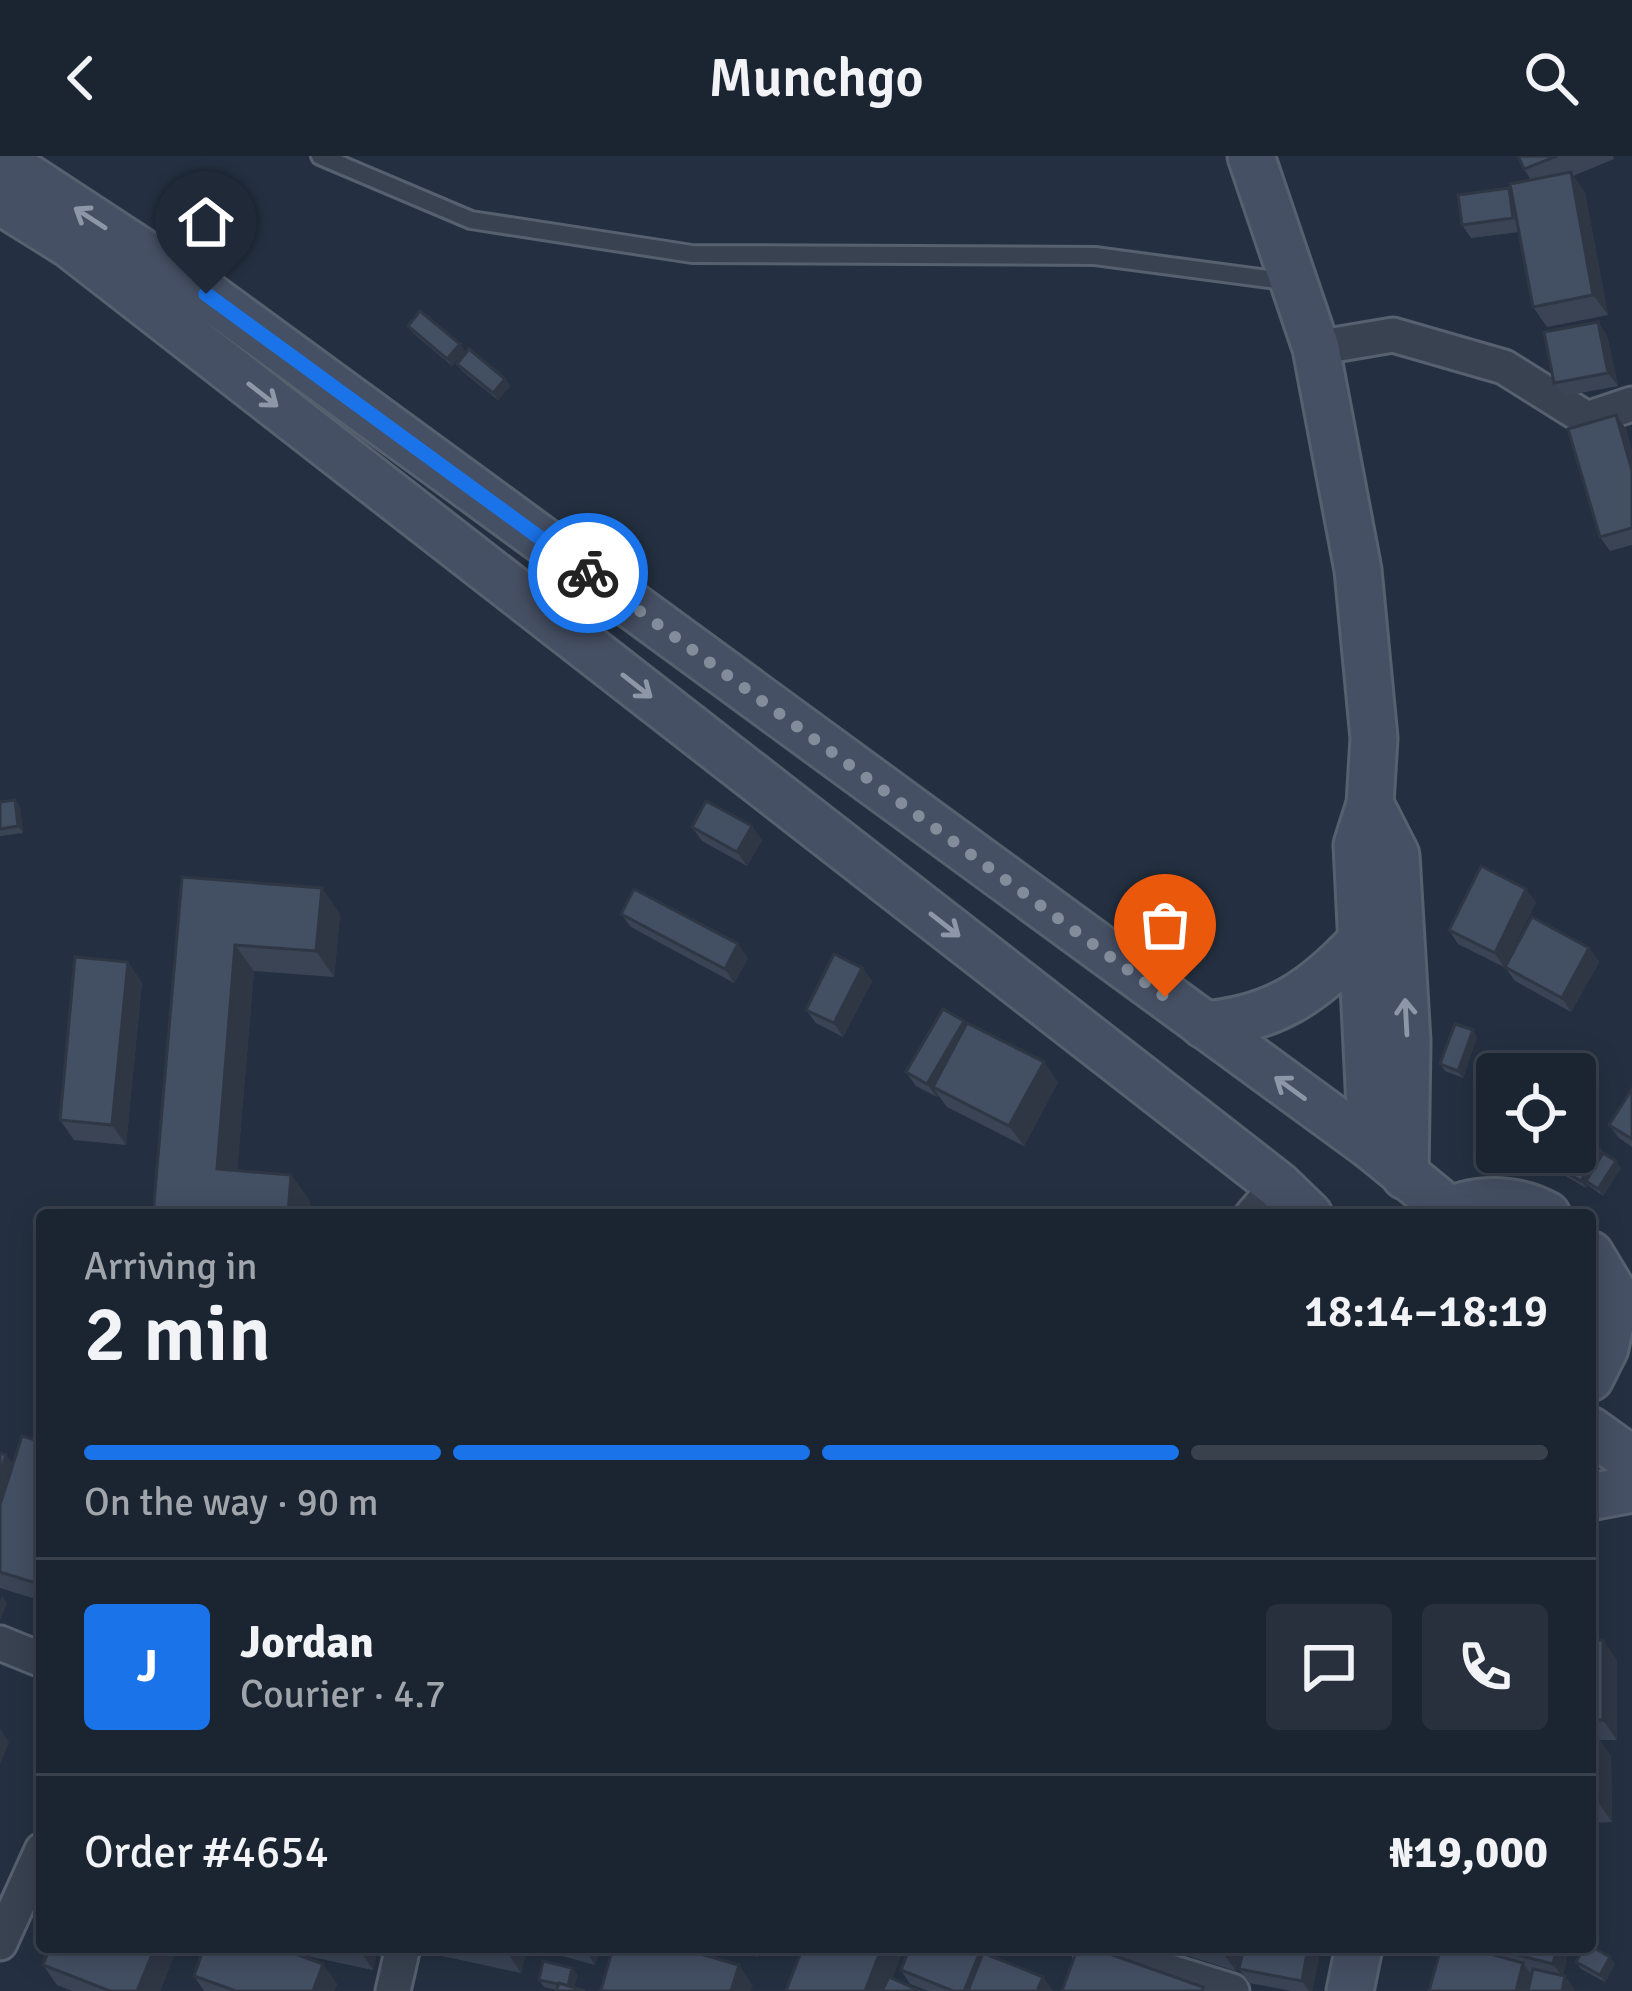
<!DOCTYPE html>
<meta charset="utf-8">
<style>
:root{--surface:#1b2431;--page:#28303d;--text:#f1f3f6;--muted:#a0a4ab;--line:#39414d;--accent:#1a73e8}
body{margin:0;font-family:Signika,sans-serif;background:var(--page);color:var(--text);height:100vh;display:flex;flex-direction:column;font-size:45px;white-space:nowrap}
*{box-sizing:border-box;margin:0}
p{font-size:39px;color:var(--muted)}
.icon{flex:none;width:66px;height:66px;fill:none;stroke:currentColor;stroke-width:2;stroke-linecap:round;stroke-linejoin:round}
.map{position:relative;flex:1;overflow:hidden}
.side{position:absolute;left:36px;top:1053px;width:1560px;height:744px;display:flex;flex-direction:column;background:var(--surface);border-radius:12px;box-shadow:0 6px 30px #0003,0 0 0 3px var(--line)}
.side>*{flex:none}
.buttons{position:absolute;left:1476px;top:897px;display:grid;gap:24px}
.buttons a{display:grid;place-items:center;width:120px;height:120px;border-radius:12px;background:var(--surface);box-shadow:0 6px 30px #0003,0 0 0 3px var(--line);font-size:60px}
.pin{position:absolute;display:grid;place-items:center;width:102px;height:102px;color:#fff;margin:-123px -51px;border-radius:50% 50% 50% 0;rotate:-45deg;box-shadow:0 0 12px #0007}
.pin .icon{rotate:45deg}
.courier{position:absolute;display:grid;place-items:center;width:120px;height:120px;margin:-60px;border:9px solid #1a73e8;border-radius:50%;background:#fff;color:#222;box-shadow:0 3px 15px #0007}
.head em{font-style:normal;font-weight:600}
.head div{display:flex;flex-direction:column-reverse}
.head{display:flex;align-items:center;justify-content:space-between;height:204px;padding:0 48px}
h1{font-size:78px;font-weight:600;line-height:90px}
.bar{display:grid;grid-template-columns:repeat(4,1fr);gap:18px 12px;align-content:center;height:144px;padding:0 48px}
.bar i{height:15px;border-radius:9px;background:var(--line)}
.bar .on{background:var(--accent)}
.bar p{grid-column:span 4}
.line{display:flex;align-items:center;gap:30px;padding:0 48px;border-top:3px solid var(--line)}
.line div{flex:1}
.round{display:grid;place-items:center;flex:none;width:126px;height:126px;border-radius:12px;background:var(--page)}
header{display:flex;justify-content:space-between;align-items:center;height:156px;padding:0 48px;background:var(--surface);font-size:54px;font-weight:600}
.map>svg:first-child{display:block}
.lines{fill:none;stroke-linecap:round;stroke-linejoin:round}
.lane-casing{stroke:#56606e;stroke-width:22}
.street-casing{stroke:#56606e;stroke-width:39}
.secondary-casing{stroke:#56606e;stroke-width:51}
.lane{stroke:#394251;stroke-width:16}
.street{stroke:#394251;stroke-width:33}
.secondary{stroke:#465064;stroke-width:45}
.wall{fill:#3a4455}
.shaded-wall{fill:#2f3745}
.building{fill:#434f63;stroke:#2f3745;stroke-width:3}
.oneway{stroke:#8e97a7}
.done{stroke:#828c9b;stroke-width:12;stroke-dasharray:0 21.6}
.route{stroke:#1a73e8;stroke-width:15}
</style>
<header><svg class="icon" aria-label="back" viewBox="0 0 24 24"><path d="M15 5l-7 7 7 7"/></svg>Munchgo<svg class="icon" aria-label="search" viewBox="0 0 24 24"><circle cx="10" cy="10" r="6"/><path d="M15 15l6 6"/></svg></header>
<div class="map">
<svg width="1632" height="1835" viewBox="0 0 1632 1835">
<rect width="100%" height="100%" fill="#243041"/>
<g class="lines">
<g class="lane-casing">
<polyline id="lane" points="320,0 471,64 692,98 1095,100 1291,126"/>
</g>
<g class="street-casing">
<g id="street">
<polyline points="1316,192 1393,179 1504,211 1587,263 1632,248"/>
<polyline points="1252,1059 1278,1029"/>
<polyline points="0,1487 42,1504"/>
<polyline points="0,1787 42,1694"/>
<polyline points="1089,1791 1232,1835"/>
<polyline points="393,1835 403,1791"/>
</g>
</g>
<g class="secondary-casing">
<g id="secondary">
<polyline points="1251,0 1316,192 1358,414 1374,582 1370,648 1357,689 1372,991"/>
<polyline points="0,3 206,138 1372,991 1449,1054"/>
<polyline points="0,45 69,88 1278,1029 1309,1059"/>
<polyline points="1370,648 1396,699 1407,885 1405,1020"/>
<path d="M 1204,869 C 1275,863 1315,835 1363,783"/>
<path d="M 1440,1059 C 1473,1041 1514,1041 1547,1059"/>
<polyline points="1590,1098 1616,1141 1605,1192 1590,1222"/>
<polyline points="1590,1274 1632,1304"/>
<polyline points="1590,1341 1632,1333"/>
<polyline points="1350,1835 1359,1791"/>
</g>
</g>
<use href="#lane" class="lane"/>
<use href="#street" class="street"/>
<use href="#secondary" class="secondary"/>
</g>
<g class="wall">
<polygon points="1518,0 1613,0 1614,3 1573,20 1585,37 1608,159 1547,171 1533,151 1519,76 1471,82 1462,69 1509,32 1531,24 1524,13"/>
<polygon points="1598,166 1607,180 1618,230 1564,240 1554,227"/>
<polygon points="408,170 465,195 452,210 413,177"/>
<polygon points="457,208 505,223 510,230 498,244 462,215"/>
<polygon points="1616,259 1626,273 1632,295 1632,389 1610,395 1600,381"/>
<polygon points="15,644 20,651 23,677 0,680 0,646"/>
<polygon points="692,671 762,684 747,710 702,685"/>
<polygon points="182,721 340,758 334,821 254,815 237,1015 291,1019 310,1045 309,1059 153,1059"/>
<polygon points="1536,746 1504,811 1458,788 1449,774"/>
<polygon points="621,758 748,802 734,827 631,771"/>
<polygon points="1589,792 1599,806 1571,856 1515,825 1505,811"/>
<polygon points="862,812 872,825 843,881 816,867 806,854"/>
<polygon points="142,826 126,989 74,984 60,964"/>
<polygon points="966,868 1058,926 1024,990 947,951 938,939 937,941 916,930 906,916"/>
<polygon points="1477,881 1463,922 1445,915 1440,908"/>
<polygon points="1632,933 1632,991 1619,982 1609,969"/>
<polygon points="1600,993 1621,1012 1603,1040 1588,1029 1586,1032 1567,1021 1562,1014"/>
<polygon points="42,1286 42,1445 0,1432 0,1297 6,1299 13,1309"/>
<polygon points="1590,1484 1617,1504 1617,1584 1599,1584 1611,1600 1612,1666 1590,1667"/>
<polygon points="50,1791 177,1791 160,1835 72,1835 57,1829 43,1809"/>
<polygon points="301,1791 378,1791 373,1814 307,1800"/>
<polygon points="428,1791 527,1791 521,1817 433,1798"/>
<polygon points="539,1791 601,1791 595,1809 541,1794"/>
<polygon points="723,1791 760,1791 758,1801"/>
<polygon points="1160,1791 1243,1791 1236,1815"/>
<polygon points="1321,1791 1312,1835 1292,1835 1249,1827 1239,1813"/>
<polygon points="1441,1791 1567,1791 1569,1794 1563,1819 1574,1835 1429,1835"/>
<polygon points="991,1801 1043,1821 1053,1835 928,1835 910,1828 901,1814"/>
<polygon points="1576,1806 1615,1808 1605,1826 1581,1813"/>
<polygon points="323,1808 337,1828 334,1835 204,1835 194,1820"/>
<polygon points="572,1812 577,1819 574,1832 557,1834 544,1831 539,1824"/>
</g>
<g class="shaded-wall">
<polygon points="1571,16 1585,37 1608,159 1593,139"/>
<polygon points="1598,166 1607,180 1618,230 1608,217"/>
<polygon points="460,188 465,195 452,210 447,203"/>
<polygon points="505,223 510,230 498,244 493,237"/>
<polygon points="1616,259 1626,273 1632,295 1632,314"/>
<polygon points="15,644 20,651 23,677 18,670"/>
<polygon points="752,670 762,684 747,710 737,696"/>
<polygon points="322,732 340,758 334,821 316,795"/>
<polygon points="1526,733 1536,746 1504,811 1495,797"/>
<polygon points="738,788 748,802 734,827 725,813"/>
<polygon points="235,789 254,815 235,1039 217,1013"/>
<polygon points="1589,792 1599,806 1571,856 1562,842"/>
<polygon points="128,806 142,826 126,989 112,969"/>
<polygon points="862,812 872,825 843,881 834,867"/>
<polygon points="964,865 973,878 933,931 938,939 937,941 927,928"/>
<polygon points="1473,874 1477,881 1463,922 1458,915"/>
<polygon points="1044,906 1058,926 1024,990 1009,970"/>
<polygon points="1575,943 1583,954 1575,968"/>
<polygon points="1600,993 1605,1000 1586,1025 1588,1029 1586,1032 1581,1025"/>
<polygon points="1616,1005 1621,1012 1603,1040 1598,1033"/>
<polygon points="291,1019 310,1045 309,1059 288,1059"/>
<polygon points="6,1299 20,1319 0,1382 0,1318"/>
<polygon points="2,1440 7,1447 0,1465 0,1445"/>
<polygon points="1603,1484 1617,1504 1617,1584 1603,1564"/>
<polygon points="0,1573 9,1586 0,1609"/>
<polygon points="1596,1580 1611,1600 1612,1666 1598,1646"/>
<polygon points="155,1791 177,1791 160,1835 137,1835"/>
<polygon points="360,1791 378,1791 373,1814 359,1793"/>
<polygon points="508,1791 527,1791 521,1817 507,1796"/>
<polygon points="587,1791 601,1791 595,1809 586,1795"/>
<polygon points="751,1791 760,1791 758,1801"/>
<polygon points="882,1791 905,1791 887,1835 865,1835"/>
<polygon points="982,1791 985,1791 992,1802 979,1835 964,1835"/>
<polygon points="1222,1791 1243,1791 1236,1815 1221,1794"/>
<polygon points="1308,1791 1321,1791 1312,1835 1309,1835 1302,1825"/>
<polygon points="1557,1791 1567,1791 1569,1794 1563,1821 1553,1808"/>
<polygon points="1610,1801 1615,1808 1605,1826 1600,1819"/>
<polygon points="1523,1807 1533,1821 1529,1835 1516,1835"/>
<polygon points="323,1808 337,1828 334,1835 313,1835"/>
<polygon points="739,1809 753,1830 751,1835 731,1835"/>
<polygon points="572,1812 577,1819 574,1835 568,1831"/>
<polygon points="1565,1820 1575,1834 1574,1835 1562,1835"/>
<polygon points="1043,1821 1053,1835 1037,1835"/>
</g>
<g class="building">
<polygon points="1518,0 1557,0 1524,13"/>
<polygon points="1571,16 1593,139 1533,151 1510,28"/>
<polygon points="1509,32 1513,62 1462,69 1458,39"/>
<polygon points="420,155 460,188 447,203 408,170"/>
<polygon points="1598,166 1608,217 1554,227 1544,176"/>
<polygon points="469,193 505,223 493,237 457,208"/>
<polygon points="1616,259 1632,314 1632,372 1600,381 1568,273"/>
<polygon points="15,644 18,670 0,673 0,646"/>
<polygon points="706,645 752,670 737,696 692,671"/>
<polygon points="1481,710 1526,733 1495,797 1449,774"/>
<polygon points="182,721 322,732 316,795 235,789 217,1013 291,1019 288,1059 153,1059"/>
<polygon points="634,733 738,788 725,813 621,758"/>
<polygon points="1532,761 1589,792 1562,842 1505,811"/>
<polygon points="834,798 862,812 834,867 806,854"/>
<polygon points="75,801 128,806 112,969 60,964"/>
<polygon points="943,853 964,865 927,928 906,916"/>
<polygon points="967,867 1044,906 1009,970 933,931"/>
<polygon points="1455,868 1473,874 1458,915 1440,908"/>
<polygon points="1632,933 1632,983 1609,969"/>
<polygon points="1582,982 1600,993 1581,1025 1562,1014"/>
<polygon points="1603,997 1616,1005 1598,1033 1586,1025"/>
<polygon points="22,1280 42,1286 42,1429 0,1416 0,1349"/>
<polygon points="0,1297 6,1299 0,1318"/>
<rect x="1590" y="1484" width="13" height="80"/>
<polygon points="1590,1580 1596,1580 1598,1646 1590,1646"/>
<polygon points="1590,1790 1610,1801 1600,1819 1576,1806 1584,1791"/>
<polygon points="50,1791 155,1791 137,1835 110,1835 43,1809"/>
<polygon points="204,1791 276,1791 323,1808 313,1835 236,1835 194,1820"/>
<polygon points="482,1791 508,1791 507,1796"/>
<polygon points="613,1791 676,1791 739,1809 731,1835 605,1835 601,1834"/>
<polygon points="803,1791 882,1791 865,1835 786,1835"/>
<polygon points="910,1791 982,1791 964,1835 953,1835 901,1814"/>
<polygon points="1078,1791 1090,1791 1203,1831 1202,1835 1062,1835"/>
<polygon points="1244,1791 1308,1791 1302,1825 1239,1813"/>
<polygon points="1441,1791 1465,1791 1523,1807 1516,1835 1429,1835"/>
<polygon points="1486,1791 1557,1791 1553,1808"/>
<polygon points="983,1797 1043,1821 1037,1835 968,1835"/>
<polygon points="543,1805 572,1812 568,1830 539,1824"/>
<polygon points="1533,1813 1565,1820 1562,1835 1528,1835"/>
<polygon points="889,1821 920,1835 882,1835"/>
<polygon points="559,1827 585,1835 556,1835"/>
</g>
<defs><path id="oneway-shaft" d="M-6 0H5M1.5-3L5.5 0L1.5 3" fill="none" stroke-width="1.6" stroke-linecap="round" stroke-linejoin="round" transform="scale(3)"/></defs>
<g class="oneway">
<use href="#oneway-shaft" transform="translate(90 62) rotate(-147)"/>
<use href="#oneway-shaft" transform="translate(263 239) rotate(38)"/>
<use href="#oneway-shaft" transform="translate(637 530) rotate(38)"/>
<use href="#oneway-shaft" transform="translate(945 769) rotate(38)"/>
<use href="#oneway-shaft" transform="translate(1406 861) rotate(-93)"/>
<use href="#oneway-shaft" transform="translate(1290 932) rotate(-144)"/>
</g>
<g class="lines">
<polyline class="done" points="588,417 1165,841"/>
<polyline class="route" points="206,138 588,417"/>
</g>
</svg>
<div class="buttons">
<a><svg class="icon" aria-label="locate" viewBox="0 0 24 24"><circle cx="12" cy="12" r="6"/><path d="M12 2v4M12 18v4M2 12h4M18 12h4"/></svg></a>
</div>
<div class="pin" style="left:1165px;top:841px;background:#ea580c"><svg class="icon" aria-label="bag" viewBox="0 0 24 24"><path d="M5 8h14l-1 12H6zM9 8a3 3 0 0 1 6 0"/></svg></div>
<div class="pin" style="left:206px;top:138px;background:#1f2937"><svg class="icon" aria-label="home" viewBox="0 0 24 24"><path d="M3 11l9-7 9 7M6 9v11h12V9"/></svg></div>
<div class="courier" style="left:588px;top:417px"><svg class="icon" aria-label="bike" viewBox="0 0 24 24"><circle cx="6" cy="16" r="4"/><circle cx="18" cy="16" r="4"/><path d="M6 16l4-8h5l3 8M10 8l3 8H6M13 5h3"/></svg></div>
<section class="side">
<div class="head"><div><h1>2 min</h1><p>Arriving in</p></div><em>18:14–18:19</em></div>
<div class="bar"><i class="on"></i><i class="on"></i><i class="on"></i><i></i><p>On the way · 90 m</p></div>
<div class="line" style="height:216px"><b class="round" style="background:var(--accent);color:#fff">J</b><div><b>Jordan</b><p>Courier · 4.7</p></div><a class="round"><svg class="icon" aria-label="chat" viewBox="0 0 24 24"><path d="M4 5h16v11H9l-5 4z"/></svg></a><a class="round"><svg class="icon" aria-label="phone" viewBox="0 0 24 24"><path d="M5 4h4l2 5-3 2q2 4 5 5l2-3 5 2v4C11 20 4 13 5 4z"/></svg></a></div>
<div class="line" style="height:156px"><div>Order #4654</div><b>₦19,000</b></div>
</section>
</div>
